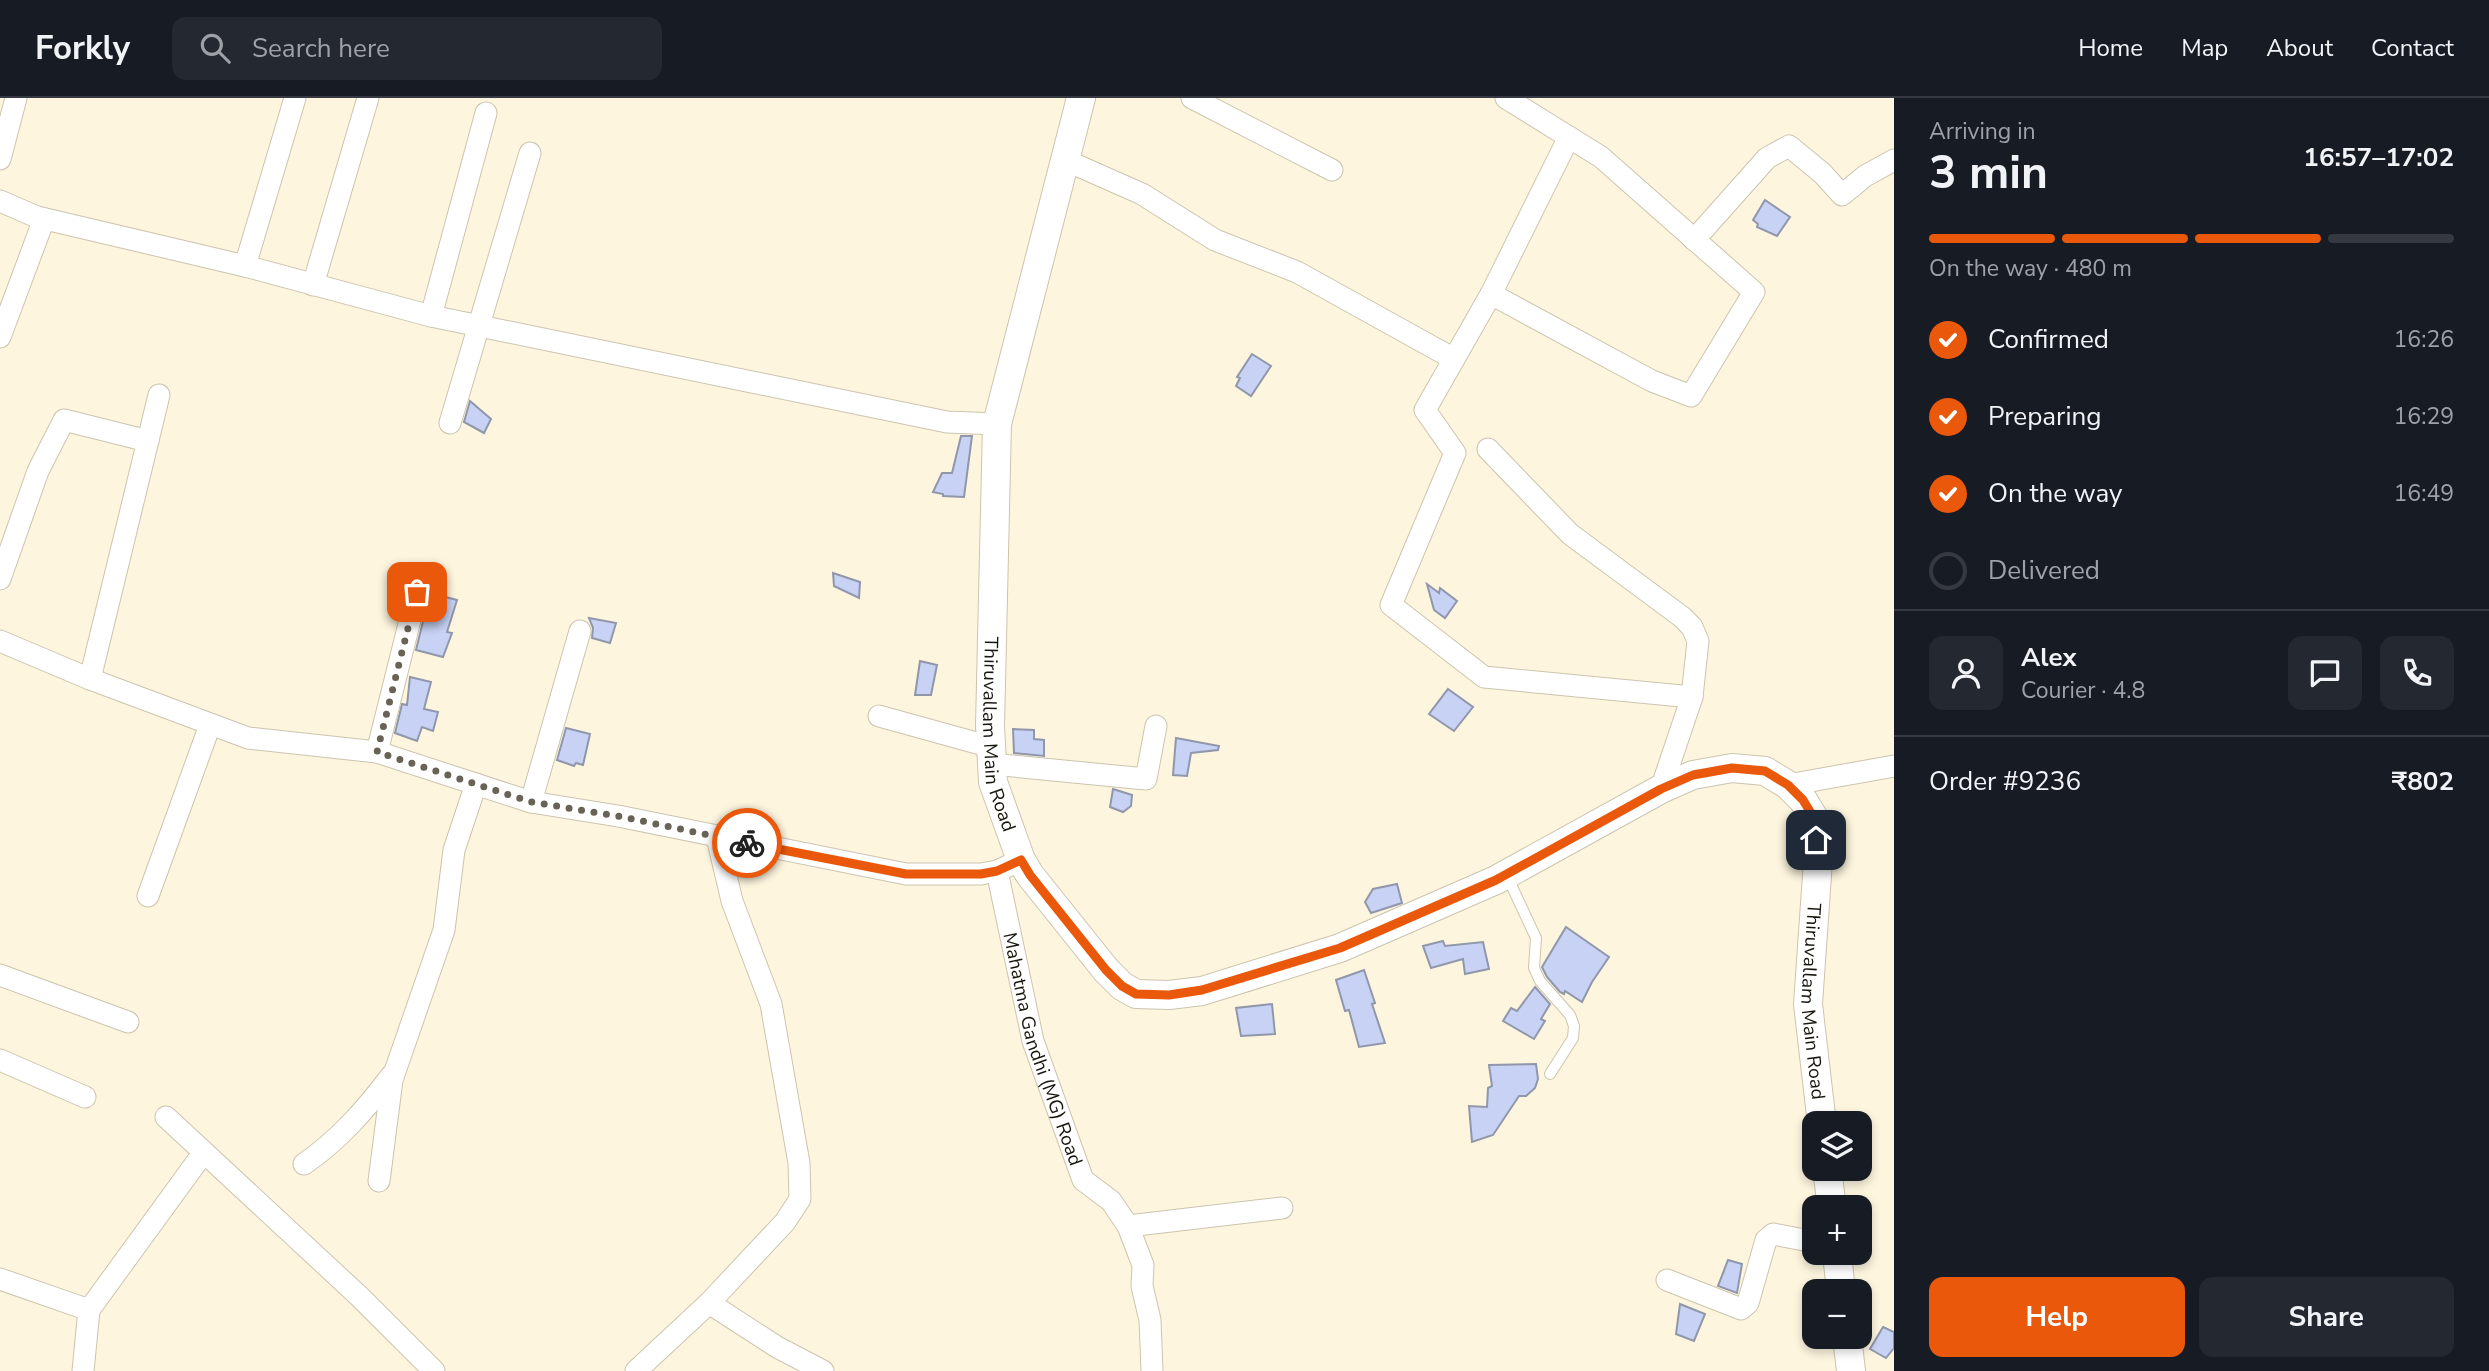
<!DOCTYPE html>
<meta charset="utf-8">
<style>
:root{--surface:#171b24;--page:#242831;--text:#f1f3f6;--muted:#9ea1a6;--line:#363941;--accent:#ea580c}
body{margin:0;font-family:"Nunito Sans",sans-serif;background:var(--page);color:var(--text);height:100vh;display:flex;flex-direction:column;font-size:26px;white-space:nowrap}
*{box-sizing:border-box;margin:0}
p{font-size:23px;color:var(--muted)}
.icon{flex:none;width:38px;height:38px;fill:none;stroke:currentColor;stroke-width:2;stroke-linecap:round;stroke-linejoin:round}
.map{position:relative;flex:1;overflow:hidden}
.sheet{display:flex;flex-direction:column;background:var(--surface);width:595px}
.sheet>*{flex:none}
.fabs{position:absolute;left:1802px;top:1013px;display:grid;gap:14px}
.fabs a{display:grid;place-items:center;width:70px;height:70px;border-radius:14px;background:var(--surface);box-shadow:0 4px 10px #0003;font-size:35px}
.pin{position:absolute;display:grid;place-items:center;width:60px;height:60px;color:#fff;margin:-30px;border-radius:14px;box-shadow:0 4px 10px #0006}
.courier{position:absolute;display:grid;place-items:center;width:70px;height:70px;margin:-35px;border:5px solid #ea580c;border-radius:50%;background:#fff;color:#222;box-shadow:0 2px 9px #0007}
.headline em{font-style:normal;font-weight:700}
.headline div{display:flex;flex-direction:column-reverse}
.headline{display:flex;align-items:center;justify-content:space-between;height:119px;padding:0 35px}
h1{font-size:46px;font-weight:700;line-height:52px}
.bar{display:grid;grid-template-columns:repeat(4,1fr);gap:10px 7px;align-content:center;height:84px;padding:0 35px}
.bar i{height:9px;border-radius:5px;background:var(--line)}
.bar .active{background:var(--accent)}
.bar p{grid-column:span 4}
.line{display:flex;align-items:center;gap:18px;padding:0 35px;border-top:2px solid var(--line)}
.line div{flex:1}
.round{display:grid;place-items:center;flex:none;width:74px;height:74px;border-radius:14px;background:var(--page)}
ol{padding:0 35px;list-style:none}
li{display:flex;align-items:center;gap:21px;height:77px}
li p{margin-inline-start:auto}
li .icon{padding:7px;border-radius:50%;background:var(--accent);color:#fff;stroke-width:4}
li:last-child{color:var(--muted)}
li i{width:38px;height:38px;border:4px solid var(--line);border-radius:50%}
.button{display:flex;gap:14px;margin-top:auto;padding:14px 35px}
.button a{flex:1;height:80px;border-radius:14px;background:var(--accent);color:#fff;font-size:28px;font-weight:700;line-height:80px;text-align:center}
.button a+a{background:var(--page);color:var(--text)}
header{display:flex;align-items:center;gap:42px;box-sizing:border-box;height:98px;padding:0 35px;background:var(--surface);border-bottom:2px solid var(--line)}
header strong{font-size:33px}
nav{display:flex;gap:38px;margin-inline-start:auto;font-size:24px}
.search{width:490px;height:63px;background:var(--page);display:flex;align-items:center;gap:18px;box-sizing:border-box;padding:0 24px;border-radius:14px;color:var(--muted);font-size:26px}
main{display:flex;flex:1;min-height:0}
.map>svg:first-child{display:block}
.building{fill:#c7d2f4;stroke:#9097ab;stroke-width:2}
.lines{fill:none;stroke-linecap:round;stroke-linejoin:round}
.service-casing{stroke:#ccc4ae;stroke-width:12}
.minor-casing{stroke:#ccc4ae;stroke-width:23}
.secondary-casing{stroke:#ccc4ae;stroke-width:30}
.service{stroke:#fff;stroke-width:10}
.minor{stroke:#fff;stroke-width:21}
.secondary{stroke:#fff;stroke-width:28}
.done{stroke:#686356;stroke-width:7;stroke-dasharray:0 12.6}
.route{stroke:#ea580c;stroke-width:9}
.labels{text-anchor:middle;stroke-width:5;stroke-linejoin:round;paint-order:stroke}
.street-label{font-size:19px;fill:#18150d;stroke:#fff}
</style>
<header>
<strong>Forkly</strong>
<div class="search"><svg class="icon" aria-label="search" viewBox="0 0 24 24"><circle cx="10" cy="10" r="6"/><path d="M15 15l6 6"/></svg>Search here</div>
<nav><a>Home</a><a>Map</a><a>About</a><a>Contact</a></nav>
</header>
<main>
<div class="map">
<svg width="1894" height="1273" viewBox="0 0 1894 1273">
<rect width="100%" height="100%" fill="#fdf5de"/>
<g class="building">
<polygon points="1765,102 1790,119 1777,138 1757,129 1758,126 1753,122"/>
<polygon points="1252,256 1271,268 1251,298 1236,288 1240,280 1237,279"/>
<polygon points="470,303 491,321 484,335 464,324"/>
<polygon points="961,338 972,338 964,399 943,398 943,396 933,394 942,375 952,375"/>
<polygon points="833,475 860,484 859,500 834,488"/>
<polygon points="1427,486 1439,495 1440,490 1457,503 1445,520 1434,512"/>
<polygon points="430,495 457,502 447,534 452,535 443,559 416,552"/>
<polygon points="589,520 616,525 610,545 592,540 593,530"/>
<polygon points="920,563 937,567 931,597 915,597"/>
<polygon points="410,579 431,584 424,611 438,614 433,633 422,629 417,643 395,635 402,606 407,607"/>
<polygon points="1448,591 1473,609 1454,633 1429,616"/>
<polygon points="566,630 590,636 583,667 576,665 574,668 557,662"/>
<polygon points="1013,631 1034,632 1034,641 1044,642 1044,658 1014,655"/>
<polygon points="1176,640 1219,648 1218,652 1191,655 1187,678 1173,677"/>
<polygon points="1113,691 1132,697 1131,708 1123,714 1110,709"/>
<polygon points="1397,786 1402,805 1371,815 1365,804 1373,791"/>
<polygon points="1566,829 1609,859 1592,884 1582,904 1565,893 1564,896 1560,894 1547,879 1542,869"/>
<polygon points="1443,843 1445,848 1483,844 1489,871 1465,876 1463,861 1431,870 1423,848"/>
<polygon points="1364,872 1375,905 1372,906 1385,945 1359,949 1349,912 1345,913 1336,882"/>
<polygon points="1535,889 1550,906 1541,921 1545,923 1534,941 1503,923 1511,910 1517,913"/>
<polygon points="1272,906 1275,936 1241,938 1236,910"/>
<polygon points="1536,966 1538,981 1535,990 1526,998 1519,998 1493,1037 1472,1044 1469,1008 1487,1009 1488,990 1492,988 1489,967"/>
<polygon points="1728,1162 1742,1166 1737,1195 1718,1188"/>
<polygon points="1680,1206 1705,1216 1694,1243 1676,1236"/>
<polygon points="1883,1229 1894,1234 1894,1250 1886,1260 1870,1251"/>
</g>
<g class="lines">
<g class="service-casing">
<polyline id="service" points="1507,778 1536,840 1534,870 1540,883 1570,917 1574,928 1573,940 1550,976"/>
</g>
<g class="minor-casing">
<g id="minor">
<polyline points="1192,0 1332,72"/>
<polyline points="1569,39 1491,196 1425,312 1455,355 1391,507 1484,579 1692,599"/>
<polyline points="0,61 16,0"/>
<polyline points="1065,62 1142,96 1215,142 1297,174 1454,261"/>
<polyline points="0,103 37,119 245,168 431,218 947,324 997,326"/>
<polyline points="1694,142 1767,60 1789,48 1822,75 1842,97 1865,78 1894,62"/>
<polyline points="245,168 295,0"/>
<polyline points="313,187 368,0"/>
<polyline points="1491,196 1652,283 1691,298 1754,194 1601,59 1506,0"/>
<polyline points="431,218 486,15"/>
<polyline points="0,239 44,121"/>
<polyline points="450,325 530,55"/>
<polyline points="1488,351 1570,436 1682,519 1692,529 1698,543 1692,599 1661,691"/>
<polyline points="0,481 38,373 64,322 148,343"/>
<polyline points="0,543 90,581 248,640 377,654 531,704 618,718 906,776 981,776 997,773 1021,762"/>
<polyline points="90,581 159,297"/>
<polyline points="879,618 991,649"/>
<polyline points="377,654 417,494"/>
<polyline points="992,666 1146,681 1156,628"/>
<polyline points="1788,687 1894,668"/>
<polyline points="531,704 580,533"/>
<path id="s1" d="M 997,773 L 1033,943 L 1083,1082 L 1111,1103 L 1128,1128 L 1143,1167 L 1142,1188 L 1150,1222 L 1152,1273"/>
<polyline points="148,798 210,627"/>
<polyline points="0,877 128,924"/>
<polyline points="0,962 85,999"/>
<polyline points="166,1019 360,1199 434,1273"/>
<path d="M 304,1066 C 339,1042 366,1011 391,978"/>
<polyline points="379,1083 392,982 444,832 454,752 476,686"/>
<polyline points="1128,1128 1282,1110"/>
<polyline points="0,1181 89,1212 204,1054"/>
<polyline points="1667,1182 1741,1211 1748,1205 1766,1142 1773,1136 1815,1144"/>
<polyline points="709,1205 777,1249 823,1273"/>
<polyline points="83,1273 89,1212"/>
<polyline points="636,1273 709,1205 785,1124 800,1101 799,1065 771,906 732,803 717,739"/>
</g>
</g>
<g class="secondary-casing">
<g id="secondary">
<path id="s2" d="M 1081,0 L 997,326 L 990,628 L 993,684 L 1021,762 L 1030,777 L 1106,872 L 1122,888 L 1136,896 L 1169,897 L 1202,893 L 1340,850 L 1496,782 L 1661,691 L 1693,677 L 1732,670 L 1765,673 L 1788,687 L 1803,702 L 1814,720 L 1818,763 L 1808,906 L 1822,1026"/>
<polyline points="1827,1071 1832,1110"/>
<polyline points="1837,1155 1841,1194"/>
<polyline points="1847,1239 1851,1273"/>
</g>
</g>
<use href="#service" class="service"/>
<use href="#minor" class="minor"/>
<use href="#secondary" class="secondary"/>
</g>
<g class="lines">
<polyline class="done" points="417,494 377,654 531,704 618,718 747,745"/>
<polyline class="route" points="747,745 906,776 981,776 997,773 1021,762 1030,777 1106,872 1122,888 1136,896 1169,897 1202,892 1340,850 1496,782 1661,691 1693,677 1732,670 1765,673 1788,687 1803,702 1814,720 1816,742"/>
</g>
<g class="labels">
<g class="street-label">
<text dy="7" stroke="none"><textPath href="#s2" startOffset="648">Thiruvallam Main Road</textPath></text>
<text dy="7" stroke="none"><textPath href="#s2" startOffset="1886">Thiruvallam Main Road</textPath></text>
<text dy="7" stroke="none"><textPath href="#s1" startOffset="184">Mahatma Gandhi (MG) Road</textPath></text>
</g>
</g>
</svg>
<div class="fabs">
<a><svg class="icon" aria-label="layers" viewBox="0 0 24 24"><path d="M12 4l9 5-9 5-9-5zM3 14l9 5 9-5"/></svg></a>
<a>+</a>
<a>−</a>
</div>
<div class="pin" style="left:417px;top:494px;background:#ea580c"><svg class="icon" aria-label="bag" viewBox="0 0 24 24"><path d="M5 8h14l-1 12H6zM9 8a3 3 0 0 1 6 0"/></svg></div>
<div class="pin" style="left:1816px;top:742px;background:#1f2937"><svg class="icon" aria-label="home" viewBox="0 0 24 24"><path d="M3 11l9-7 9 7M6 9v11h12V9"/></svg></div>
<div class="courier" style="left:747px;top:745px"><svg class="icon" aria-label="bike" viewBox="0 0 24 24"><circle cx="6" cy="16" r="4"/><circle cx="18" cy="16" r="4"/><path d="M6 16l4-8h5l3 8M10 8l3 8H6M13 5h3"/></svg></div>
</div>
<section class="sheet">
<div class="headline"><div><h1>3 min</h1><p>Arriving in</p></div><em>16:57–17:02</em></div>
<div class="bar"><i class="active"></i><i class="active"></i><i class="active"></i><i></i><p>On the way · 480 m</p></div>
<ol>
<li><svg class="icon" aria-label="check" viewBox="0 0 24 24"><path d="M5 12l5 5 9-10"/></svg>Confirmed<p>16:26</p></li>
<li><svg class="icon" aria-label="check" viewBox="0 0 24 24"><path d="M5 12l5 5 9-10"/></svg>Preparing<p>16:29</p></li>
<li><svg class="icon" aria-label="check" viewBox="0 0 24 24"><path d="M5 12l5 5 9-10"/></svg>On the way<p>16:49</p></li>
<li><i></i>Delivered</li>
</ol>
<div class="line" style="height:126px"><a class="round"><svg class="icon" aria-label="person" viewBox="0 0 24 24"><circle cx="12" cy="8" r="4"/><path d="M4 21q1-7 8-7t8 7"/></svg></a><div><b>Alex</b><p>Courier · 4.8</p></div><a class="round"><svg class="icon" aria-label="chat" viewBox="0 0 24 24"><path d="M4 5h16v11H9l-5 4z"/></svg></a><a class="round"><svg class="icon" aria-label="phone" viewBox="0 0 24 24"><path d="M5 4h4l2 5-3 2q2 4 5 5l2-3 5 2v4C11 20 4 13 5 4z"/></svg></a></div>
<div class="line" style="height:91px"><div>Order #9236</div><b>₹802</b></div>
<div class="button"><a>Help</a><a>Share</a></div>
</section>
</main>
